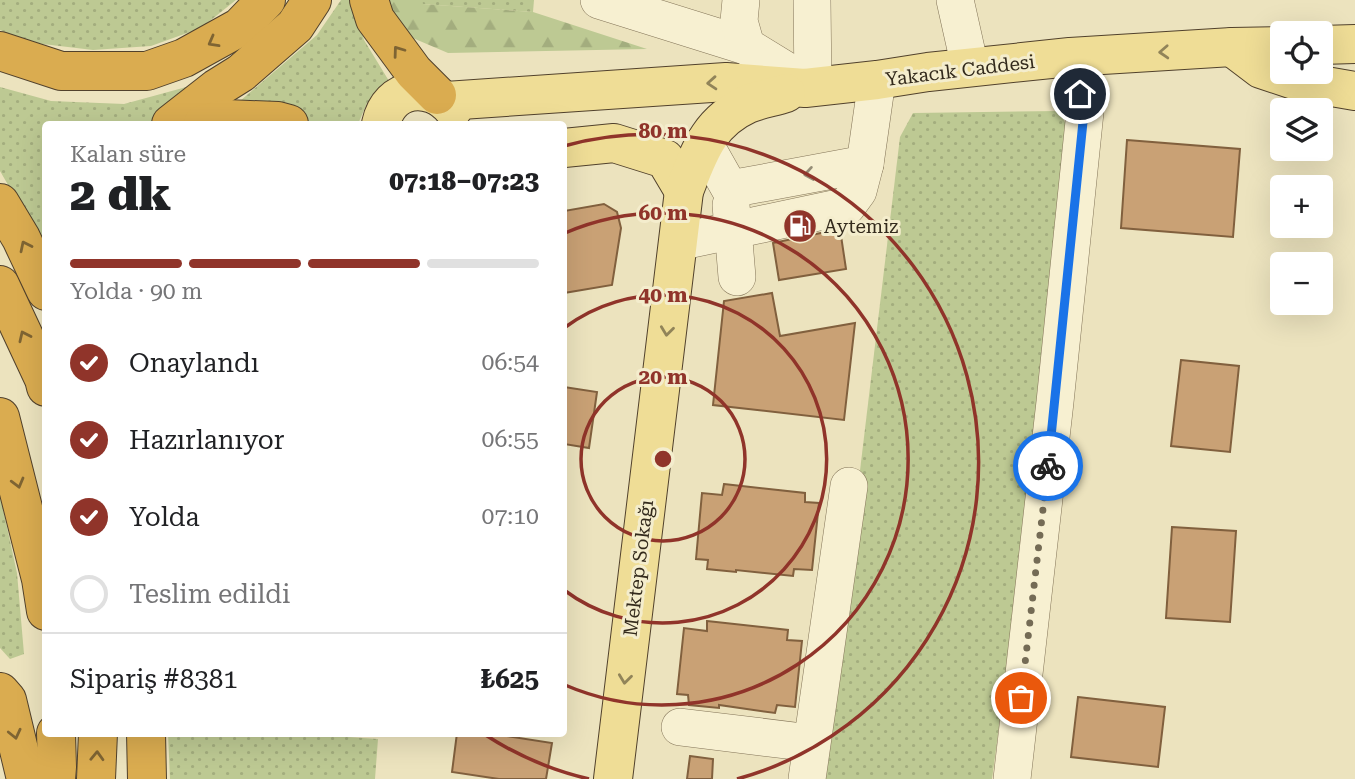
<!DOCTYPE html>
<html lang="tr">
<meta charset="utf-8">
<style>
:root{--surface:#fff;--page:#f6f6f6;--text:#202124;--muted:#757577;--line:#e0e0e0;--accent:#90342a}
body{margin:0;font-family:"Roboto Serif",serif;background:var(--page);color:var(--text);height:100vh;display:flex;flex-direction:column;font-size:26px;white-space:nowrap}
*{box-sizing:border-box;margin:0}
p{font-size:23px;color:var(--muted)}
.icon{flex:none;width:38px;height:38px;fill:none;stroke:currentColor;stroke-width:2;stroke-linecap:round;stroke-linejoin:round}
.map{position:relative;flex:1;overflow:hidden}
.details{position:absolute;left:42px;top:121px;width:525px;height:616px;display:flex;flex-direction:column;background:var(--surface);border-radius:7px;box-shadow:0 7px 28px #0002}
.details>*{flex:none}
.controls{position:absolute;left:1270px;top:21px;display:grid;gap:14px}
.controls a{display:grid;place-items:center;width:63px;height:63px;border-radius:7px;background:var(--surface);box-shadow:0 7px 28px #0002;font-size:35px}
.pin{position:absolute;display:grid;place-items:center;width:60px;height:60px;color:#fff;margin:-30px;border:4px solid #fff;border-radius:50%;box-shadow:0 2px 7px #0007}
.courier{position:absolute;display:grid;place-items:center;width:70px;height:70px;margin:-35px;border:5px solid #1a73e8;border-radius:50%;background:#fff;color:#222;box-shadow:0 2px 9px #0007}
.head em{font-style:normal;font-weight:800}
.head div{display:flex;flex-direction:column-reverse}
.head{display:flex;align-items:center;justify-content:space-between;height:119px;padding:0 28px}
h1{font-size:46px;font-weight:800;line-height:52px}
.bar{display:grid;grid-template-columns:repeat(4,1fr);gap:10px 7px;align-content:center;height:84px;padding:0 28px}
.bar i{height:9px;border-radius:5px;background:var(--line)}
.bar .selected{background:var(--accent)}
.bar p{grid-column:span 4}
.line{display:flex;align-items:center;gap:18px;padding:0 28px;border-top:2px solid var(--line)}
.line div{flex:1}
ol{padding:0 28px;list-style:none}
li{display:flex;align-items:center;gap:21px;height:77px}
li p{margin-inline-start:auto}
li .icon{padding:7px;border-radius:50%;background:var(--accent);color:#fff;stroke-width:4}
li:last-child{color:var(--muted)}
li i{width:38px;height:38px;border:4px solid var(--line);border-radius:50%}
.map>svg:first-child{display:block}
.green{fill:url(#green-dots)}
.forest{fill:url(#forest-firs)}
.building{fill:#c9a175;stroke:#81603e;stroke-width:2}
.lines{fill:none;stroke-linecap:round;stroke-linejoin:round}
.minor-casing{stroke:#837458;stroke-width:38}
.major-casing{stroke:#51412c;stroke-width:40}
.highway-casing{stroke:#51412c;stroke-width:40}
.minor{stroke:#f7f0d1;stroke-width:37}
.major{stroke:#efdd96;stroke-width:38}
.highway{stroke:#daac50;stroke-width:38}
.oneway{stroke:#7e6433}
.oneway2{stroke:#918459}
.oneway3{stroke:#958d76}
.done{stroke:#746b55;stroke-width:7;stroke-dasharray:0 12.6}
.route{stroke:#1a73e8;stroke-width:9}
.ring{fill:none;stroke:#90342a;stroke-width:3.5}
.labels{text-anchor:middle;stroke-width:6;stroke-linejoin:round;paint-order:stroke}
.street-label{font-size:19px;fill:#332a1c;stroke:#f4edcd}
.poi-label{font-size:19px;fill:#332a1c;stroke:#f4edcd;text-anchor:start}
.centre{fill:#90342a;stroke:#f4edcd;stroke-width:3.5}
.ring-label{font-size:21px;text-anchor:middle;font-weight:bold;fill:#90342a;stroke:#f4edcd;stroke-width:6;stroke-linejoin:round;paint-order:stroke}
</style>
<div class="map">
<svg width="1355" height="779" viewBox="0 0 1355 779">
<defs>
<pattern id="green-dots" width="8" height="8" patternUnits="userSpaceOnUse" patternTransform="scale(1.75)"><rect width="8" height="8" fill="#bdc993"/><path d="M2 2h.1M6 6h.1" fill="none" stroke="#a3ad7e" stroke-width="1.8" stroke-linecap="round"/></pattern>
<pattern id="forest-firs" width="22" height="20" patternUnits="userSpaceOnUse" patternTransform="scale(1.75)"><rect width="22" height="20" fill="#bdc993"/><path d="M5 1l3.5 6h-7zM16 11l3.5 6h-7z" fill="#a3ad7e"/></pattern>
</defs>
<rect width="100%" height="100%" fill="#ece3be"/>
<g class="green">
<polygon points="0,0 236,0 201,28 151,46 93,50 26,42 0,30"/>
<polygon points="341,0 352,0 364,40 389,81 367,103 358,124 306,124 233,107 317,35"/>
<polygon points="422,0 534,0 533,12 422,4"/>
<polygon points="212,80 149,124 46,124 45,255 26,216 0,171 0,87 51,101 124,104"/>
<polygon points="1059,111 1069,130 1008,661 992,779 823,779 900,137 913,113"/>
<polygon points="0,495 17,573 24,654 10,659 0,648"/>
<polygon points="168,733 333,733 333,736 378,739 375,779 170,779"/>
</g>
<polygon class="forest" points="388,0 422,0 423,4 533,12 647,49 448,53 408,36 390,10"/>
<g class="building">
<polygon points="1127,140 1240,149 1233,237 1121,228"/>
<polygon points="604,204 617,212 621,228 612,285 564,293 564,211"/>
<polygon points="840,229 846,269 779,280 773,243"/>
<polygon points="772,293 780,336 855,323 844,420 713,405 724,301"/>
<polygon points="1181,360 1239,366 1230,452 1171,446"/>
<polygon points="564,387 597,392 589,448 564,444"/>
<polygon points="724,484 805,493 805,502 819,503 812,570 794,569 793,576 736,570 736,572 707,569 708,560 696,559 702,493 722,495"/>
<polygon points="1172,527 1236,531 1230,622 1166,618"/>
<polygon points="707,621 788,630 787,640 802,641 795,707 777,705 775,713 719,705 719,708 689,705 688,695 677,694 684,628 707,631"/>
<polygon points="1078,697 1165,707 1158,767 1071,757"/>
<polygon points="457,733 487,733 552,743 546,779 499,779 452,772"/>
<polygon points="690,756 713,759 712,779 687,779"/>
</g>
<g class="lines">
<g class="minor-casing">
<g id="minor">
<polyline points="599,0 746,46 813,87"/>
<polyline points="741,0 739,21 746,46"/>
<polyline points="812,0 813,87"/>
<polyline points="955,0 970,67"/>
<polyline points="704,143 730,189 865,164 877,80"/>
<polyline points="731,205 737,277"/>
<polyline points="678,242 847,206 858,191 865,164"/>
<polyline points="680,727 811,743"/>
<polyline points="807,779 849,486"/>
<polyline points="1012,779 1055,402 1085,112 1070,57"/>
</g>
</g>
<g class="major-casing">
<g id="major">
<polyline points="1321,45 1355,44"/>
<polyline points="1232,47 1261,69 1297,81 1355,91"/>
<polyline points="446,101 726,82 805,88 877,80 928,72 1070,57 1232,47 1283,46"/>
<path d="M 381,124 C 389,86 430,81 453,109"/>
<polyline points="564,148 614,143 665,159 684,191"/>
<path d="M 613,779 L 684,191 C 699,153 708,122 748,104 C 760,99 774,97 786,93"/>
</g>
</g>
<g class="highway-casing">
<g id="highway">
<polyline points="369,0 375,19 414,72 437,95"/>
<polyline points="0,51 61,71 147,71 184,58 240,27 266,0"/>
<polyline points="171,124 217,88 241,73 295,26 312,0"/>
<polyline points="203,124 226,119 278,121 289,124"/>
<polyline points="0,203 21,238 46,291"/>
<polyline points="0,285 44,379 46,387"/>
<polyline points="0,417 41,579 46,611"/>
<polyline points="0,692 7,700 26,779"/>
<polyline points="146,733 147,779"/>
<polyline points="56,779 57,767 56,733"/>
<polyline points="96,779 98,733"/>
</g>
</g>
<use href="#minor" class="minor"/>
<use href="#major" class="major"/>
<use href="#highway" class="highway"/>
</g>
<defs><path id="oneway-chevron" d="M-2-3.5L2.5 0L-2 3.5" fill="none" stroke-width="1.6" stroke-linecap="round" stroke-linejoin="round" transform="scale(1.75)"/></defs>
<g class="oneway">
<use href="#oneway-chevron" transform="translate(213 42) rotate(151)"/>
<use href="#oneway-chevron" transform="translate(398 51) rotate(-126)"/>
<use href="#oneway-chevron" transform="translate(25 246) rotate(-116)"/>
<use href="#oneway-chevron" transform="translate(24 336) rotate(-115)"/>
<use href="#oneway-chevron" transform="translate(18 483) rotate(75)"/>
<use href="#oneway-chevron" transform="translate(15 734) rotate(77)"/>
<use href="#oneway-chevron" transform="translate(97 756) rotate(-88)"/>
</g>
<g class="oneway2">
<use href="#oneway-chevron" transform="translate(1164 52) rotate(177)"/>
<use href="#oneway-chevron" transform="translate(712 83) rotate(176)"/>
<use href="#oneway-chevron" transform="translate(667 331) rotate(97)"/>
<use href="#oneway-chevron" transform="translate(625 679) rotate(97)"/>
</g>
<use class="oneway3" href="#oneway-chevron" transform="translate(809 174) rotate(170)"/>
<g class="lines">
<polyline class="done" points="1021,698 1048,466"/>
<polyline class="route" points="1048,466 1084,112 1080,94"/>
</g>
<g class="ring">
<circle cx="663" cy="459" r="82"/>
<path d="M564 328A164 164 0 1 1 564 590"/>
<path d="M565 233A246 246 0 1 1 565 685"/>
<path d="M589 779A328 328 0 0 1 484 734M564 146A328 328 0 1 1 737 779"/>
</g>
<defs>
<g id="fuel-disc" transform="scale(1.75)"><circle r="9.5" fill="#90342a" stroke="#f4edcd"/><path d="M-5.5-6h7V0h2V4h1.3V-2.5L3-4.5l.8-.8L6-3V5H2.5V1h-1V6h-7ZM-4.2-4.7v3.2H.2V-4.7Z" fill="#fff"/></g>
</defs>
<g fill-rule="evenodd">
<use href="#fuel-disc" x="800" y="226"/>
</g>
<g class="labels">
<g class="street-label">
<text transform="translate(960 70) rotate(-7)" y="7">Yakacık Caddesi</text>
<text transform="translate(638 568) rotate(-83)" y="7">Mektep Sokağı</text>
</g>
<g class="poi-label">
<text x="824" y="233">Aytemiz</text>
</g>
</g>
<circle cx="663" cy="459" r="10" class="centre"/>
<g class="ring-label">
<text x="663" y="138">80 m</text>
<text x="663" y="220">60 m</text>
<text x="663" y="302">40 m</text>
<text x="663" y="384">20 m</text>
</g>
</svg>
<div class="controls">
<a><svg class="icon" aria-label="locate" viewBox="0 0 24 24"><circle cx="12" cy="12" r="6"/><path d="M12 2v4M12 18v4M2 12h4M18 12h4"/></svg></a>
<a><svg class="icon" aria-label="layers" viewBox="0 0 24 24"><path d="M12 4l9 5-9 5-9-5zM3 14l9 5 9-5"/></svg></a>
<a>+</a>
<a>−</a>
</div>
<div class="pin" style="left:1021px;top:698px;background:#ea580c"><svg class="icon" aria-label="bag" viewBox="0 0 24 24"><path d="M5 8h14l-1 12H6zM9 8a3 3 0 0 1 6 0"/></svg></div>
<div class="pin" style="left:1080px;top:94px;background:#1f2937"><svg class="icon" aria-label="home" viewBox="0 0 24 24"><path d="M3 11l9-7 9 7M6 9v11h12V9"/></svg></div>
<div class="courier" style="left:1048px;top:466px"><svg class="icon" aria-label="bike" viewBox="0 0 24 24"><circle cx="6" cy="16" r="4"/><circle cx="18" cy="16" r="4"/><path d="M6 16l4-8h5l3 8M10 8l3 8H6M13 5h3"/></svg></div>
<section class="details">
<div class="head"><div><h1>2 dk</h1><p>Kalan süre</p></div><em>07:18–07:23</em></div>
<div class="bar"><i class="selected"></i><i class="selected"></i><i class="selected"></i><i></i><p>Yolda · 90 m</p></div>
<ol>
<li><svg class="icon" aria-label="check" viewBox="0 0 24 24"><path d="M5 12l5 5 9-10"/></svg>Onaylandı<p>06:54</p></li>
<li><svg class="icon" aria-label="check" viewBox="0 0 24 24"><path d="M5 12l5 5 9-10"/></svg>Hazırlanıyor<p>06:55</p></li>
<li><svg class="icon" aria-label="check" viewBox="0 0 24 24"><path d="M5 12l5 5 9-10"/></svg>Yolda<p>07:10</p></li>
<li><i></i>Teslim edildi</li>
</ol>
<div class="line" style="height:91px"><div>Sipariş #8381</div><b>₺625</b></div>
</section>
</div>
